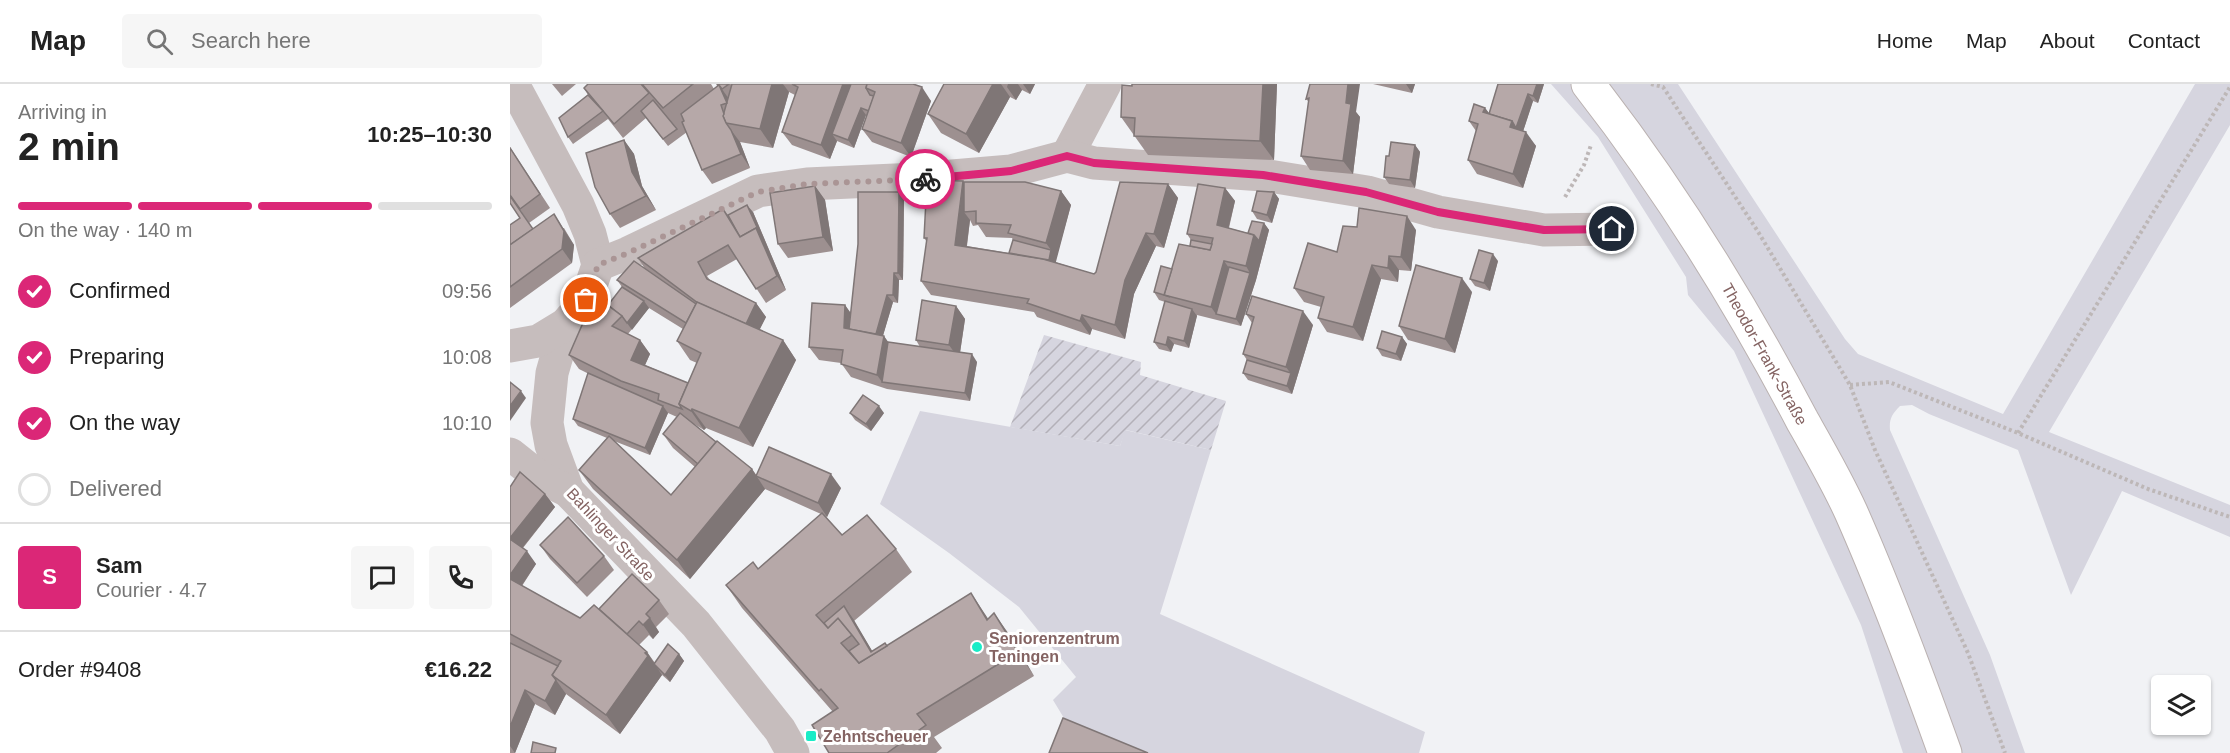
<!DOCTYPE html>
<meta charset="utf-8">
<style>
:root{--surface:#fff;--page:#f6f6f6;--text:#222;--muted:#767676;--line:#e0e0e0;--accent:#db2777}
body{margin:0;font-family:Helvetica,sans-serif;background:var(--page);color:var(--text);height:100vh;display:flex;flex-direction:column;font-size:22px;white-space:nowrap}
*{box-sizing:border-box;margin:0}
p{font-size:20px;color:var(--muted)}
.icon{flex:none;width:33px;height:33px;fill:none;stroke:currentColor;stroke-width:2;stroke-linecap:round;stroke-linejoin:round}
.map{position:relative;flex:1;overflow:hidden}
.panel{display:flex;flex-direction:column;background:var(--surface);width:510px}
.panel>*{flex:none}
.controls{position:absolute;left:1641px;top:591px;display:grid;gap:12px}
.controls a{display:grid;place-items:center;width:60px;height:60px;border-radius:6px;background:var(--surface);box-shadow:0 2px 4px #0004;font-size:30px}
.pin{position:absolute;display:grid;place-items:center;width:51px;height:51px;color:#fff;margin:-26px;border:3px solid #fff;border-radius:50%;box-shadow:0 2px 6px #0007}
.courier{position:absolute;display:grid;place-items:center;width:60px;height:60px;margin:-30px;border:4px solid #db2777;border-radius:50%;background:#fff;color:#222;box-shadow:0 2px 8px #0007}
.head em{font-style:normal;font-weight:700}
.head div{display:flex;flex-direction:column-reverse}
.head{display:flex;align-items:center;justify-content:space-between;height:102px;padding:0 18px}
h1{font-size:39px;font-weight:700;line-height:45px}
.bar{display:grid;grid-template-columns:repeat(4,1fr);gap:9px 6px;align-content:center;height:72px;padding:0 18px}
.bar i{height:8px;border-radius:4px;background:var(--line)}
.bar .on{background:var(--accent)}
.bar p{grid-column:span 4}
.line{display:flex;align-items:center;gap:15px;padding:0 18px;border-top:2px solid var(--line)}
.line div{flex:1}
.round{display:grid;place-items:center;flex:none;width:63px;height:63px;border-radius:6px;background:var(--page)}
ol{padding:0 18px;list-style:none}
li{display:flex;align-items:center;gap:18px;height:66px}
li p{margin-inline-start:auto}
li .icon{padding:6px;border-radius:50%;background:var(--accent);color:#fff;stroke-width:4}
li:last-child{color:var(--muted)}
li i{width:33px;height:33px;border:3px solid var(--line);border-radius:50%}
header{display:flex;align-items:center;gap:36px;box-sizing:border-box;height:84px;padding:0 30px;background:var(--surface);border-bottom:2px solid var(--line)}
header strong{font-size:28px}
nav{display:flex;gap:33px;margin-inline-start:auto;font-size:21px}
.search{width:420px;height:54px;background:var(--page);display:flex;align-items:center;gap:15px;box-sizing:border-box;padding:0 21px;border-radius:6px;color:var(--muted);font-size:22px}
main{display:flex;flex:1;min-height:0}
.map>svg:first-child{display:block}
.grass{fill:#d6d5df}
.garden{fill:url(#garden-furrows)}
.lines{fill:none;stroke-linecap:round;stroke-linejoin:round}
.major-casing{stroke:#bab1b0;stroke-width:35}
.path{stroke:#bdb7b7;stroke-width:4;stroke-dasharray:3 3;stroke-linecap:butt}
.minor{stroke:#c6bdbd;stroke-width:33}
.major{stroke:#fff;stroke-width:33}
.wall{fill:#9d9090;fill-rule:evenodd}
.shaded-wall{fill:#7f7676}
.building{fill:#b6a8a8;stroke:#7f7676;stroke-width:1.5}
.done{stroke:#aa9595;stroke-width:6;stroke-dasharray:0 10.8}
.route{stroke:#db2777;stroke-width:8}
.poi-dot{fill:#19ecc7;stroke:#fff;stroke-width:2}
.labels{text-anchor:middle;stroke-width:6;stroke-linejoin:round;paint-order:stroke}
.street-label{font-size:16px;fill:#846362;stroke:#fff}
.poi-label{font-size:16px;font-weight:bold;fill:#846362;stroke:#fff;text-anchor:start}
</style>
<header>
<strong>Map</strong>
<div class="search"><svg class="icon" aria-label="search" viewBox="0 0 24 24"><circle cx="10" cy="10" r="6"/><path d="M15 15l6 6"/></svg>Search here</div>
<nav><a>Home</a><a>Map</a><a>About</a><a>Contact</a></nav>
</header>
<main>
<section class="panel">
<div class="head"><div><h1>2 min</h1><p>Arriving in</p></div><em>10:25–10:30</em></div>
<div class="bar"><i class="on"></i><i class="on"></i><i class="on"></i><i></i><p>On the way · 140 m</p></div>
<ol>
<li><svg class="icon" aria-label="check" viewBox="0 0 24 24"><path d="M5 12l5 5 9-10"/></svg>Confirmed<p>09:56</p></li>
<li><svg class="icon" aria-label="check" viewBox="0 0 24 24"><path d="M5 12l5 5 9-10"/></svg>Preparing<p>10:08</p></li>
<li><svg class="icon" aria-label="check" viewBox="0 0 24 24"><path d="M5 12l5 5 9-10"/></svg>On the way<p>10:10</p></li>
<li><i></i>Delivered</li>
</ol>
<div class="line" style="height:108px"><b class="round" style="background:var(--accent);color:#fff">S</b><div><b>Sam</b><p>Courier · 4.7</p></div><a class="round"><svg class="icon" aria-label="chat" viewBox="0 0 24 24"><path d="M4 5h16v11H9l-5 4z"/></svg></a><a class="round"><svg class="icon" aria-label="phone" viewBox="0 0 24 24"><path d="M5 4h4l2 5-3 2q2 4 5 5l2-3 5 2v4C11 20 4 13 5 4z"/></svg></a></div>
<div class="line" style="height:78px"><div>Order #9408</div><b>€16.22</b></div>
</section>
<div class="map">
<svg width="1720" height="669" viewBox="0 0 1720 669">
<defs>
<pattern id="garden-furrows" width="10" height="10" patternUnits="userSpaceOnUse" patternTransform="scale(1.5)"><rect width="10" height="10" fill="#d6d5df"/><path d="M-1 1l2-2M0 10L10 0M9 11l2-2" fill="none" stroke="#b3b0b8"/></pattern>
</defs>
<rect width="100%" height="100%" fill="#f1f2f5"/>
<g class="grass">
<path d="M 1041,0 L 1168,0 L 1335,255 L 1348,270 L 1493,330 L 1685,0 L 1720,0 L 1720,41 L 1539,348 L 1720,421 L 1720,453 L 1612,407 L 1561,511 L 1508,366 L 1419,330 L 1402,321 L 1390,322 C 1382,330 1379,335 1380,346 L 1480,571 L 1515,669 L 1393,669 L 1351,541 L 1224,267 L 1178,211 L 1176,193 L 1088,53 Z"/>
<polygon points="410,327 610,362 615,346 701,366 650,530 915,648 909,669 618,669 560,644 543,616 566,593 509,523 439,469 370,420"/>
</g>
<polygon class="garden" points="534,251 631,278 630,291 716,317 701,366 616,346 610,362 500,343"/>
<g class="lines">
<g class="major-casing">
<path id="major" d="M 1078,0 C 1160,105 1230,218 1292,336 C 1309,366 1327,397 1341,428 C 1376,507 1406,588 1435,669"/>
</g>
<g class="path">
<polyline points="1141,0 1153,3 1247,146 1340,301 1365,366 1458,569 1495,669"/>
<polyline points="1055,113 1074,81 1081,61"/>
<polyline points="1340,301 1379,298 1508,349 1638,405 1720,433"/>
<polyline points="1508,349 1720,3"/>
</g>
<g class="minor">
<polyline points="3,0 68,121 80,150 88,181 76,216 56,240 42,289 37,339 41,361 58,407 186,540 270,646 283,669"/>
<polyline points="557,72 595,0"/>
<polyline points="88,181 118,169 248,107 297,100 407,95 501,87 557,72 584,79 753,91 857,108 928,128 1034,146 1102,145"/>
<polyline points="0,262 28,257 56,240"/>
<polyline points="0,370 29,393 58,407"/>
</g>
<use href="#major" class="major"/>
</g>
<g class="wall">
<polygon points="42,0 66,0 52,12"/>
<polygon points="78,0 201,0 204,5 208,2 207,0 403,0 421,17 401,73 362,58 352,45 357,31 356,31 344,64 327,57 320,75 282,61 272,48 285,11 279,8 263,64 230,58 240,84 202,100 192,86 177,48 158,62 136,34 113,54 98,35 63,60 58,53 78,11 74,4"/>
<polygon points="434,0 525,0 520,10 512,6 506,16 500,13 469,69 431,49 418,30"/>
<polygon points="622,0 767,0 764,76 638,71 611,33 622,2"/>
<polygon points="800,0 846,28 850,33 843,90 800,86 791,72 799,18 796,15"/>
<polygon points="863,0 905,0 902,9"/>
<polygon points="988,0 1034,0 1028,19 1023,17 1013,47 1026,62 1013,104 967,90 958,76 966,47 959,37 975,24 979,29"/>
<polygon points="114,56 124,70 132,102 146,126 110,144 100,130"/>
<polygon points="905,61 910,68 905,104 879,100 874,93 879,72"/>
<polygon points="0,63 40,124 19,139 0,111"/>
<path d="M 454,98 L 551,107 L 561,121 L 545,178 L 584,190 L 586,188 L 658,100 L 668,114 L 654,164 L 646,162 L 624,210 L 615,255 L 582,245 L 580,251 L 527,233 L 524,228 L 421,211 L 411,197 L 417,158 L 414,154 ZM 460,136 L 463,142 L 468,141 L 476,153 L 502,154 L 503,156 L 499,169 L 457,162 Z"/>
<polygon points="305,102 315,116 323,167 278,174 268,160"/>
<polygon points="715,104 725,117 719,144 738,149 754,139 759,146 746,196 731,242 687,231 679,264 664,260 661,268 649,265 644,258 655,218 649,216 644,208 680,162 681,156 677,150"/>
<polygon points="389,108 394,115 393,196 389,196 388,219 383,218 373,251 378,258 410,263 406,256 446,222 455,235 450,269 467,278 460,317 377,305 341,293 331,279 309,276 299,263 335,221 341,230"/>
<polygon points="764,108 769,115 762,139 747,135 742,127"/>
<path d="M 213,125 L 218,131 L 243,128 L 276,206 L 256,219 L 227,175 L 197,192 L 200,196 L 246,219 L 256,233 L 249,246 L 273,256 L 286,276 L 243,363 L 196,344 L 194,346 L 184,340 L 242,385 L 247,392 L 331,404 L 317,433 L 315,432 L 332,451 L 386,465 L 402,488 L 344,537 L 362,567 L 377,562 L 478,535 L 501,553 L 524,592 L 424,653 L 432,664 L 426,669 L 319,669 L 323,628 L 232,524 L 216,501 L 248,485 L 311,430 L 255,405 L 180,495 L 83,405 L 69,386 L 97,354 L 68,342 L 63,335 L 79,290 L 69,285 L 59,271 L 112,203 L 107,196 L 135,185 L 128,174 ZM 139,224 L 173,245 L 167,257 L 180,276 L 187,279 L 178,299 L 135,281 L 140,270 L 130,256 L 118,250 ZM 158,329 L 167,333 L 153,350 L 163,364 L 185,383 L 161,411 L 104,357 L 140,371 Z"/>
<polygon points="0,141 23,145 54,144 64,161 62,179 0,224"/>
<polygon points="906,146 901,187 889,186 888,198 871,195 853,257 817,248 808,234 811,223 794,218 784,204 827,168"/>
<polygon points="988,177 980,207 965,202 960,195"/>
<polygon points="962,208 945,269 898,256 889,242"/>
<polygon points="736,230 803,241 782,310 738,296 733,289 737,276 733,270 742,239"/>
<polygon points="892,253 897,260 891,277 872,272 867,264"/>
<polygon points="340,329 374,329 361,347 345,336"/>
<polygon points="0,403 35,410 45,423 13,464 26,480 12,502 70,534 89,525 149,516 159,530 146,543 149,548 143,555 139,551 129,561 137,568 145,579 169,570 174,577 160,598 151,590 152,591 110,650 56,610 45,631 25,620 5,669 0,669"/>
<polygon points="30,461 94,472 104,486 77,513 40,475"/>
</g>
<g class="shaded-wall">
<polygon points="262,0 273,0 279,8 263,64 250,45"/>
<polygon points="333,0 348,0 322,50 327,57 320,75 311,61"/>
<polygon points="483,0 491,0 500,13 469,69 456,50"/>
<polygon points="498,0 508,0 512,6 506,16 497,3"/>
<polygon points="513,0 525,0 520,10"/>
<polygon points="753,0 767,0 764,76 750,57"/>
<polygon points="838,0 850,0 846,28 850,33 843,90 833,77 836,19"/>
<polygon points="896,0 905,0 902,9"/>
<polygon points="1027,0 1034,0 1028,19 1023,12"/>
<polygon points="209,1 219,15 217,19"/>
<polygon points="412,3 421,17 401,73 391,59"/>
<polygon points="1018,10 1023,17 1010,57 1000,43 1002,37"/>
<polygon points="351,24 356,31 344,64 338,56"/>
<polygon points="975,24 985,37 973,28"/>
<polygon points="221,46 230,58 240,84 231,70"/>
<polygon points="1016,48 1026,62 1013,104 1003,90"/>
<polygon points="114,56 124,70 132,102 146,126 136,112 122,88"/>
<polygon points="905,61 910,68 905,104 900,96"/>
<polygon points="453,97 463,111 454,128 460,136 455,175 445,161"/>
<polygon points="658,100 668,114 654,164 644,150"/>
<polygon points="305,102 315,116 323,167 313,153"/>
<polygon points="715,104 725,117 716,154 707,141"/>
<polygon points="551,107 561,121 543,189 537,181 541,166 536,159"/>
<polygon points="389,108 394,115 393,196 388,189"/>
<polygon points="764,108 769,115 762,139 757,131"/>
<polygon points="237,121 243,128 276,206 267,192 246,144"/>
<polygon points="44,130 64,161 62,179 52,165"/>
<polygon points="897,132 906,146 901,187 891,173"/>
<polygon points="754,139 759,146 746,196 731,242 726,235 740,189 736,182 744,151"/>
<polygon points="636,149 646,162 624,210 615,255 605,241 615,196"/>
<polygon points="983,170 988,177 980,207 974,199"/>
<polygon points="879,172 889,186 888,198 878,184"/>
<polygon points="714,177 724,191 706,230 701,223"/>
<polygon points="862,181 871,195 853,257 843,243"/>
<polygon points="384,189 389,196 388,219 383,211"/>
<polygon points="952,194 962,208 945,269 935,255"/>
<polygon points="377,211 383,218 370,262 365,255"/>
<polygon points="134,217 139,224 122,246 117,239"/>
<polygon points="246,219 256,233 245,255 236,241"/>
<polygon points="335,221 345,235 344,251 334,244"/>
<polygon points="446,222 455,235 449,275 439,261"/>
<polygon points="682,225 687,232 679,264 674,257"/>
<polygon points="793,227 803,241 786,297 776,283"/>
<polygon points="572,231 582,245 580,251 570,237"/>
<polygon points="374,252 383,265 372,298 367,291"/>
<polygon points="658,253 664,260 661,268 656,261"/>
<polygon points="892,253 897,260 891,277 886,270"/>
<polygon points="130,256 140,270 131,290 121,276"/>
<polygon points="273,256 286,276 243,363 229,344"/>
<polygon points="462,270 467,278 460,317 455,309"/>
<polygon points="781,289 786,297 782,310 777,302"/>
<polygon points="11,307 16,314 0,337 0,322"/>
<polygon points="153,322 158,329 140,371 135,364"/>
<polygon points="369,322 374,329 361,347 356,340"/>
<polygon points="182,325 196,344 194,346 181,327"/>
<polygon points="242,385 255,405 180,495 167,476"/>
<polygon points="321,390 331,404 317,433 308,419"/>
<polygon points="35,410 45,423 9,468 0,456 0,454"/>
<polygon points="17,467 26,480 6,510 0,501 0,491"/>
<polygon points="461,509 477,533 493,559 477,536"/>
<polygon points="334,522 344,536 371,582 361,568"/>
<polygon points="484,529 501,553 524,592 508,568"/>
<polygon points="140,534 149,548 143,555 133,541"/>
<polygon points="137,568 152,591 110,650 96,631"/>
<polygon points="169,570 174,577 160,598 155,591"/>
<polygon points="46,596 56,610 45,631 35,617"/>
<polygon points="15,606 25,620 5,669 0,662 0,643"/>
</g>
<g class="building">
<polygon points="78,0 131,0 139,9 104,40 74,4"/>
<polygon points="132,0 183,0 153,24"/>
<polygon points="207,0 219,0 212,5 209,1 208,2"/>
<polygon points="222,0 262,0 250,45 216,39 213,32"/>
<polygon points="282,0 333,0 311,61 272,48 288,3"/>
<polygon points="341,0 357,0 356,4 360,11 364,12 359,27 351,24 338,56 322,50"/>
<polygon points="357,0 403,0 412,3 391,59 352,45 365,8 356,4"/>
<polygon points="434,0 483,0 456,50 418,30"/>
<polygon points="622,0 753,0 750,57 624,52 625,34 611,33 612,1 622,2"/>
<polygon points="800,0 838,0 836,19 841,20 833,77 791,72 799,14 796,15"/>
<polygon points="988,0 1027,0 1023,12 1018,10 1006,44 1002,37 979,30"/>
<polygon points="209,1 217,19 211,21 214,30 213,32 216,39 221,46 231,70 192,86 172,38 174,37 171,30"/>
<polygon points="78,11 93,27 58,53 49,34"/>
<polygon points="143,16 167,45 153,55 131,27"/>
<polygon points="964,20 975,24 973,28 1002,37 1000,43 1016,48 1003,90 958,76 968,40 959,37"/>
<polygon points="114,56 122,88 136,112 100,130 85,103 76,69"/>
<polygon points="881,58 905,61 900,96 874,93 876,72 879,72"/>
<polygon points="0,64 30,110 10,125 0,111"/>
<polygon points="417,96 453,97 445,161 533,175 584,190 586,188 610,98 658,100 644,150 636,149 615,196 605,241 572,231 570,237 517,219 519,215 411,197 417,154 414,154"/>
<polygon points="454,98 515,98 551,107 536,159 498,149 501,141 466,139 466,127 454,128"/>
<polygon points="688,100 715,104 707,141 744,151 736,182 714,177 701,223 654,211 669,160 700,166 703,154 677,150"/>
<polygon points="305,102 313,153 268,160 260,109"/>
<polygon points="747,107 764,108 757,131 742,127"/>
<polygon points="348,108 389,108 388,189 384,189 383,211 377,211 366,250 339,245 348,160"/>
<polygon points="0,112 23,145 0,161 0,141 10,134 0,119"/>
<polygon points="237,121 250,150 246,144 230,153 218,131"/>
<polygon points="849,124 897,132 891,173 879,172 878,184 862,181 843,243 808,234 814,213 784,204 798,159 827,168 833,142 847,143"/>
<polygon points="213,125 230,153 246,144 267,192 246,205 218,161 188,178 197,195 246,219 236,240 188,219 128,174"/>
<polygon points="44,130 54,147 52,165 0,203 0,161"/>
<polygon points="742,137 754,139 749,157 744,151 738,149"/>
<polygon points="503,156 541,166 539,176 499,169"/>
<polygon points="681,156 702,160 700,166 680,162"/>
<polygon points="969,166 983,170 974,199 960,195"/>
<polygon points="124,177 186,220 176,239 107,196"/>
<polygon points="906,181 952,194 935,255 889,242"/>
<polygon points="651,182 662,185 654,211 660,213 654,211 644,208"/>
<polygon points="719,183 740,189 726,235 706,230"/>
<polygon points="112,203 134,217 117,239 112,232 98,221"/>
<polygon points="742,212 793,227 776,283 733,270 744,233 736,230"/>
<polygon points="412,216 446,222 439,261 406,256"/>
<polygon points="92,217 112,232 102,242 130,256 121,276 178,299 169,320 172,325 148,316 149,310 111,297 59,271 76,232"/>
<polygon points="655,217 682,225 674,257 658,253 656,261 644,258"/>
<polygon points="187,218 273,256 229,344 182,325 181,327 169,320 191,269 167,257"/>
<polygon points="302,219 335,221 334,244 374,252 367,291 331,280 333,266 299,263"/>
<polygon points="872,247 892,253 886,270 867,264"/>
<polygon points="378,258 462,270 455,309 372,298"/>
<polygon points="737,276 781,289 777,302 733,289"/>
<polygon points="78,289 153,322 135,364 63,335"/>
<polygon points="0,298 11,307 0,322"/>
<polygon points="353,311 369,322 356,340 340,329"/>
<polygon points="170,329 206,358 188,380 153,350"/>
<polygon points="99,352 161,411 207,357 242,385 167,476 69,386"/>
<polygon points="259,363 321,390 308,419 246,392"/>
<polygon points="10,388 35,410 0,454 0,403"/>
<polygon points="312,429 332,451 357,431 386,465 306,531 318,544 328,534 342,551 331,559 349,579 461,509 477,536 484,529 508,568 407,630 416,641 377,669 319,669 302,641 328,624 311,605 309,607 216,501 243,478 248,485"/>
<polygon points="58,433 94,472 67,499 30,461"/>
<polygon points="0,455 17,467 0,491"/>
<polygon points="122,490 149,516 136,530 140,534 133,541 129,537 117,550 89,525"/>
<polygon points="0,495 70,534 84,521 137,568 135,569 138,572 96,631 42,591 51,577 0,550"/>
<polygon points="334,522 361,568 375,559 377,562 349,579 339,567 349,560 342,551 328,534 318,544 314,539"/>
<polygon points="0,559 48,582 42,591 46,596 35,617 15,606 0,643"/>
<polygon points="158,560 169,570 155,591 144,580"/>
<polygon points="553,634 638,669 539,669"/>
<polygon points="23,658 46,664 45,669 21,669"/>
</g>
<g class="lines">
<polyline class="done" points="76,216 88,181 118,169 248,108 297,100 415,95"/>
<polyline class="route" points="415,95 501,87 557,72 584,79 753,91 856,108 928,128 1034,146 1102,145"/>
</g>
<g class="poi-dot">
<circle cx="467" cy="563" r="6"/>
<rect x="295" y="646" width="12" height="12" rx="3"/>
</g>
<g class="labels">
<g class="street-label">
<text transform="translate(1255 270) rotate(61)" y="6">Theodor-Frank-Straße</text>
<text transform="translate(101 450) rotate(47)" y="6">Bahlinger Straße</text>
</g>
<g class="poi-label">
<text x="479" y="560">Seniorenzentrum<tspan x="479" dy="18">Teningen</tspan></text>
<text x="313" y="658">Zehntscheuer</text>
</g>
</g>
</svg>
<div class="controls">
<a><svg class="icon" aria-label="layers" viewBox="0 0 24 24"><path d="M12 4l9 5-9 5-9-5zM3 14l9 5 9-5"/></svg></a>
</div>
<div class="pin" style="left:76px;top:216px;background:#ea580c"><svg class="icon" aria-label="bag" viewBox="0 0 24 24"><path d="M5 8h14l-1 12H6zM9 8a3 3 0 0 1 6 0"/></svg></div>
<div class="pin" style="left:1102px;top:145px;background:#1f2937"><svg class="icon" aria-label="home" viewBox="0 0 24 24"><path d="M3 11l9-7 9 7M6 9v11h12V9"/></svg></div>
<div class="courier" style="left:415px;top:95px"><svg class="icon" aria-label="bike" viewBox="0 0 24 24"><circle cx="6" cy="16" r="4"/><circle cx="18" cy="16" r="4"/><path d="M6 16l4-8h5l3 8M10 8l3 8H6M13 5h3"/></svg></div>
</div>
</main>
